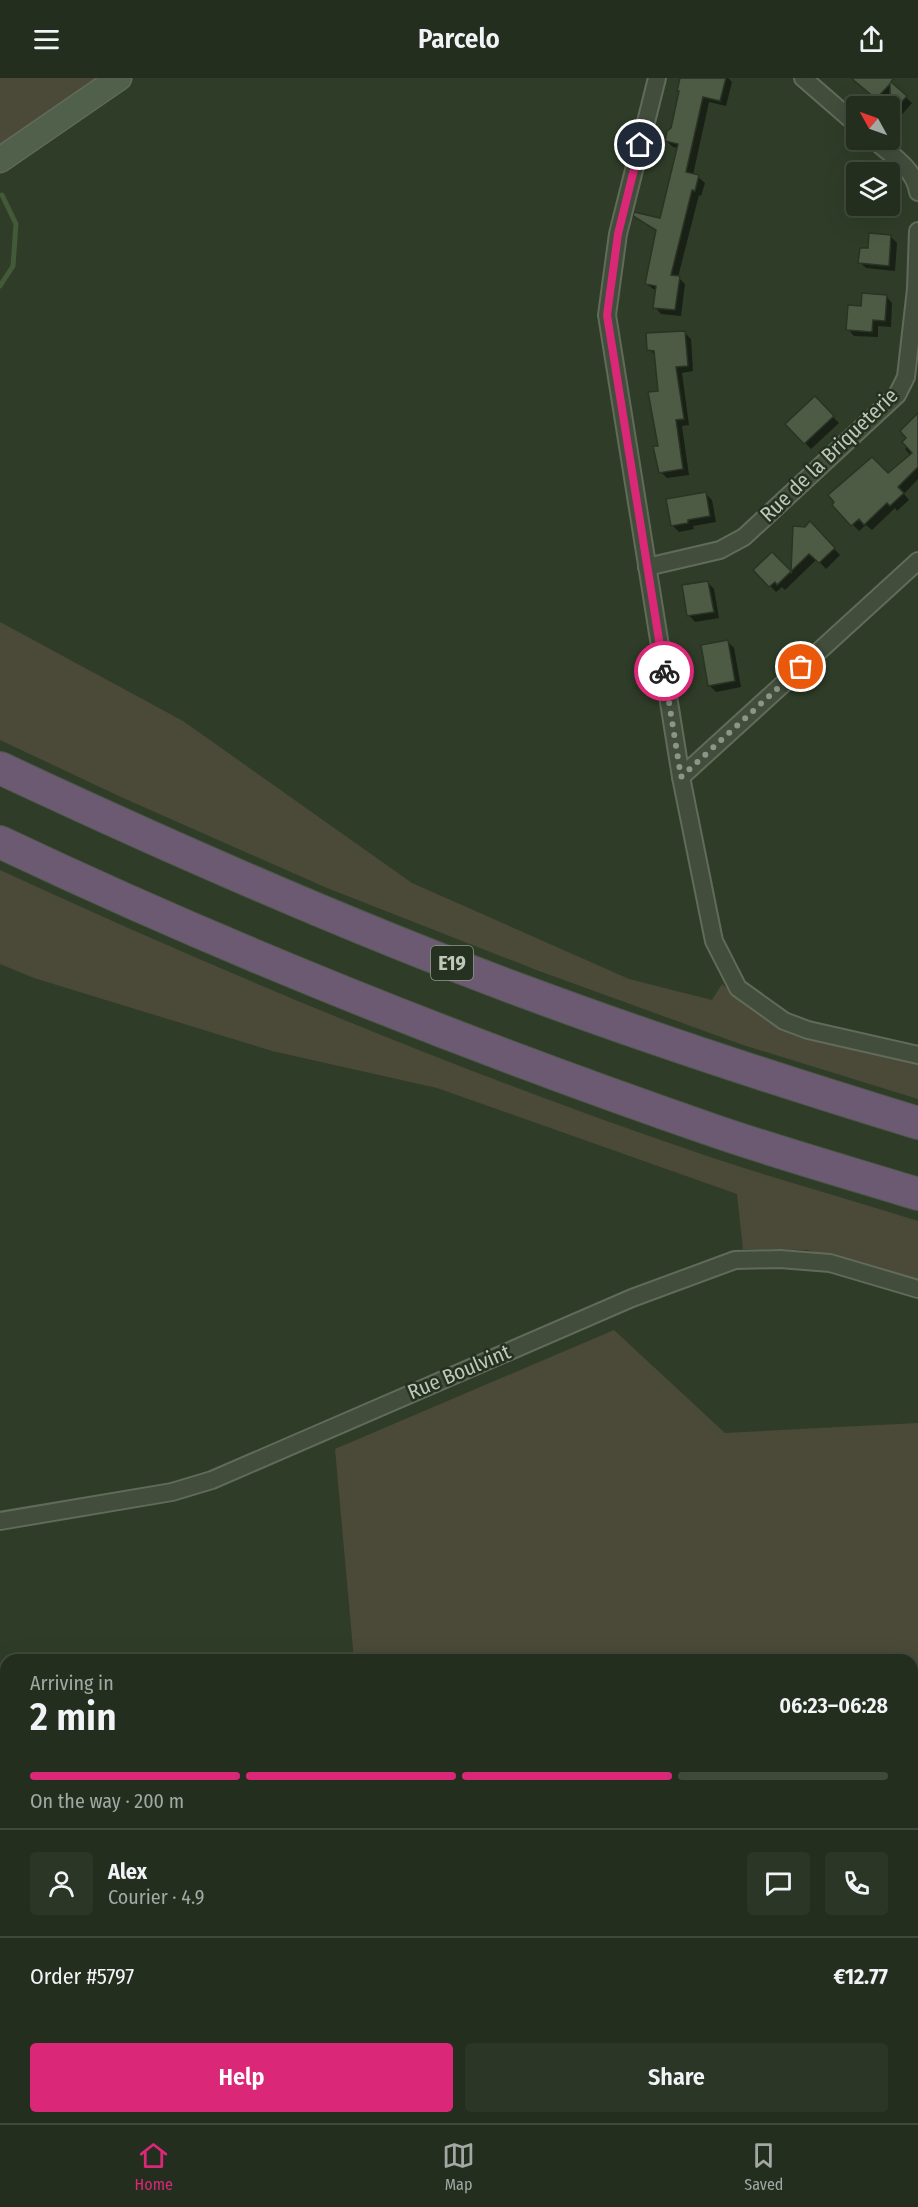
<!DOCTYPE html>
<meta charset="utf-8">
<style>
:root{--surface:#232e1e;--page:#2b3627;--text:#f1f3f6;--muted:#a3a8a4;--line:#404a3c;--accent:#db2777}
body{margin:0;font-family:"Fira Sans Condensed",sans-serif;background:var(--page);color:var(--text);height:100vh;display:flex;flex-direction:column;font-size:22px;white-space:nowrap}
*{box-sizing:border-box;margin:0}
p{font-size:20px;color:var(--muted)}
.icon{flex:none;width:33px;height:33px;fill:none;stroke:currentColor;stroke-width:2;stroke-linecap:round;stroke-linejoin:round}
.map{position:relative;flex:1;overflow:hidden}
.sheet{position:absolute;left:0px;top:1576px;width:918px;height:470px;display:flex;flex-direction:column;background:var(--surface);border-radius:18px 18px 0 0;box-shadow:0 6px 24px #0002,0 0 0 2px var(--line)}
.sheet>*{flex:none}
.needle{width:39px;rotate:310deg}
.fabs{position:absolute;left:846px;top:18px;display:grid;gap:12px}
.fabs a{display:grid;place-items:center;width:54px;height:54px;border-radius:6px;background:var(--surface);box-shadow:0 6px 24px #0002,0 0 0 2px var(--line);font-size:30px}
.pin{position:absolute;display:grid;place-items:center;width:51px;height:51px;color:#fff;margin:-26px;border:3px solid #fff;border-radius:50%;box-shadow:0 2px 6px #0007}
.courier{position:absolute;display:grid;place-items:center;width:60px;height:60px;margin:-30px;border:4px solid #db2777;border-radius:50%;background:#fff;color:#222;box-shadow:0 2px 8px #0007}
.headline em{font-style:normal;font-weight:600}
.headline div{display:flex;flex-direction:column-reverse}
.headline{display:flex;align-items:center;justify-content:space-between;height:102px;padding:0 30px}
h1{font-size:39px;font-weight:600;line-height:45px}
.bar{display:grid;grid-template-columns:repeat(4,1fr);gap:9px 6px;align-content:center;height:72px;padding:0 30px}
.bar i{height:8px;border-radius:4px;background:var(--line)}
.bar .on{background:var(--accent)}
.bar p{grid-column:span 4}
.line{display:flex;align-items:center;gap:15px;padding:0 30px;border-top:2px solid var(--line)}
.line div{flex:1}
.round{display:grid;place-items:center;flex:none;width:63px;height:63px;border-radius:6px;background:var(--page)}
.action{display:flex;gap:12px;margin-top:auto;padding:12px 30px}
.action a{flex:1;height:69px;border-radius:6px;background:var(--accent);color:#fff;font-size:24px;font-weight:600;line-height:69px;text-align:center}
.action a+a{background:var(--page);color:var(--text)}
header{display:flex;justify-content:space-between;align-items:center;height:78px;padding:0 30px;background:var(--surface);font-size:27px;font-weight:600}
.tab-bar{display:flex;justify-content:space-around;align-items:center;height:84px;border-top:2px solid var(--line);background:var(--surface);font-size:16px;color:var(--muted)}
.tab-bar a{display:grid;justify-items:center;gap:3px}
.tab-bar .on{color:var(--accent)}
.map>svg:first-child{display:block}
.green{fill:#4b4937}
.shadow{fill:#0007}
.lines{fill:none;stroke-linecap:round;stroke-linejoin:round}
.stream{stroke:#425a37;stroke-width:5}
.building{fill:#4d5b45;stroke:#293423;stroke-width:1.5}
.street-casing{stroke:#606b5a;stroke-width:20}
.secondary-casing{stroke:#606b5a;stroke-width:27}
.highway-casing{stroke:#4d5847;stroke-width:34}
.street{stroke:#424d3c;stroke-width:16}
.secondary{stroke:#51604a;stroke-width:24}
.highway{stroke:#6b5a72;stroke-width:32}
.done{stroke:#8b9786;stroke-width:6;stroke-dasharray:0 10.8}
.route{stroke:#db2777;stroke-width:8}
.labels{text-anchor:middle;stroke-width:5;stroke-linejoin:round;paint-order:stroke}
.shield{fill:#263221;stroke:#909b8b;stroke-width:1.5}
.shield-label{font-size:20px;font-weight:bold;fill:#bdc8b8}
.street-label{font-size:21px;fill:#bdc8b8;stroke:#263221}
</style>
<header><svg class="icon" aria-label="menu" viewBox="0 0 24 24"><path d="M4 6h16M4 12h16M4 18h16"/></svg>Parcelo<svg class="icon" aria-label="share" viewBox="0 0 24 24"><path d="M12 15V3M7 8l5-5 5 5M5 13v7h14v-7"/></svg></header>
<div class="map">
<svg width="918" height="2045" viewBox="0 0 918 2045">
<rect width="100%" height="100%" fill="#2f3d28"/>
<g class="green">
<polygon points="0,0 114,0 0,90"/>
<polygon points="0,544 183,643 412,805 629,901 712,922 722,906 772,946 817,960 918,983 918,1021 743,967 539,893 327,810 121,719 0,662"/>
<path d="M 0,792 C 232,899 468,997 710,1079 C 779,1102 849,1121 918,1143 L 918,1202 L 807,1172 L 743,1171 L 737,1116 L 437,1010 L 272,973 L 34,900 L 0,886 Z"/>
<polygon points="614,1252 725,1355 918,1345 918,1725 912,1731 912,1582 354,1582 335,1371"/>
<polygon points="475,2040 683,2040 679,2045 481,2045"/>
</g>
<g class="shadow">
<polygon points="682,0 728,0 732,4 726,28 709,24 693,97 698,99 705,105 701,118 699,117 678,199 685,206 681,238 661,236 655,229 657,212 653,211 646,205 658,154 635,138 661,142 678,70 673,69 666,63 672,51"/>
<polygon points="852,0 885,0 912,25 897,42 890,35 890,28 882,28 871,16"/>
<polygon points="891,159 897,165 895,193 866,190 860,184 869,172"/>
<polygon points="886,218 892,225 891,249 878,248 878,259 854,258 848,251 862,229"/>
<polygon points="684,254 691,261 693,293 682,295 689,347 682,348 689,397 667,400 661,394 659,314 656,278 649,271"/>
<polygon points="815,321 839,345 811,371 787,346"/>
<polygon points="918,348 918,401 904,416 909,422 897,433 895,430 872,452 866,447 859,453 834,427 888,397 911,378 905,371 908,368 908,360"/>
<polygon points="706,416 712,422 716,444 693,448 694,451 679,454 673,448"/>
<polygon points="810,445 840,477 826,491 817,481 785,512 782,509 776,514 755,492 772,476 792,496 795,449 806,450"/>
<polygon points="708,505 714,511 719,540 695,544 689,537"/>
<polygon points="728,564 734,570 741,609 716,614 709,607"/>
</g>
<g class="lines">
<g class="stream">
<polyline points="0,208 13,188 16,146 2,117"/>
<polyline points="912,1699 918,1693"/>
<polyline points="629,2045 633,2040"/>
</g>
</g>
<g class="building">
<polygon points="680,0 726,0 720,23 703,19 686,94 699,97 695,113 692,112 671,197 680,198 675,232 653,230 656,208 645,206 656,152 633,138 634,134 660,140 678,66 665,63 667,53 671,50 679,13 677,13"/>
<polygon points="851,0 894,0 891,4 907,18 890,37 890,6 876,21"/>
<polygon points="869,155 891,157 889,188 858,185 860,170 868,170"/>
<polygon points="862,215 887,217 885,243 873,242 872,254 846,252 848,227 861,228"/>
<polygon points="685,253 688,288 676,289 684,341 676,342 683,391 659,395 653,368 658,368 648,314 658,313 654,273 647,272 646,255"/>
<polygon points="815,318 834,338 804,366 785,346"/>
<polygon points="918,335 918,389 898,409 904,415 890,428 887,425 864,447 859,441 851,448 832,427 834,424 828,417 872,379 888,395 912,375 902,364 906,360 900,353"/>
<polygon points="706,414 710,438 688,442 688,445 671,448 666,421"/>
<polygon points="810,443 835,470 819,485 809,476 777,507 775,504 769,509 753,492 772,474 791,493 793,448 805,449"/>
<polygon points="708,503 714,534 687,538 682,507"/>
<polygon points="728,562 735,603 708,608 701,567"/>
</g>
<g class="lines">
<g class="street-casing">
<g id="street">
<polyline points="657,0 618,156 607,237 681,699 714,863 738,910 784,943 808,952 918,977"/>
<polyline points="803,0 856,46"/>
<path d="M 874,62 C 890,76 915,91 918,114"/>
<polyline points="647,489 720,472 744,459 897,317 906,299 916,211 918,153"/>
<polyline points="681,699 918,483"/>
<polyline points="0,1443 172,1414 212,1402 632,1220 735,1182 780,1181 830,1185 918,1211"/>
<polyline points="912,2016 918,2008"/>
<polyline points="892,2045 895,2040"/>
</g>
</g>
<g class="secondary-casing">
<polyline id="secondary" points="0,82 119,0"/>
</g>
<g class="highway-casing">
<g id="highway">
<path d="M 0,690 C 173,771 349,849 528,915 C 657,963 787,1005 918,1045"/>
<path d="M 0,764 C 232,874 472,969 715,1053 C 782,1076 850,1095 918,1116"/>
</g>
</g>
<use href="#street" class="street"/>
<use href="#secondary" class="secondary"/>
<use href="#highway" class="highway"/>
</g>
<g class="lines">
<polyline class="done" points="664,593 681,699 801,589"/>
<polyline class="route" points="640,67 618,156 607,237 664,593"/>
</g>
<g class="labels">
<rect class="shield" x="431" y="868" width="42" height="34" rx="4.5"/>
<g class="shield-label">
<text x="452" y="892">E19</text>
</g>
<g class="street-label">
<text transform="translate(829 377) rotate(-44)" y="7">Rue de la Briqueterie</text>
<text transform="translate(459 1294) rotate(-23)" y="7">Rue Boulvint</text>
</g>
</g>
</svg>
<div class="fabs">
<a><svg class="needle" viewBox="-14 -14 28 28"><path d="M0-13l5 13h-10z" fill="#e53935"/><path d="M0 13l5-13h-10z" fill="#a3a8a4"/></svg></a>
<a><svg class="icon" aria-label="layers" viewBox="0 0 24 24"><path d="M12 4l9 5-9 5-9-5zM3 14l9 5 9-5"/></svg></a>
</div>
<div class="pin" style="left:801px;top:589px;background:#ea580c"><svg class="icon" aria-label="bag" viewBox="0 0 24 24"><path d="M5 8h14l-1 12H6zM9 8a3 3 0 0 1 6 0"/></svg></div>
<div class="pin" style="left:640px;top:67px;background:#1f2937"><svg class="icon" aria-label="home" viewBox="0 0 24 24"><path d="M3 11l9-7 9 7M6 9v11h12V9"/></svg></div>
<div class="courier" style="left:664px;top:593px"><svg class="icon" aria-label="bike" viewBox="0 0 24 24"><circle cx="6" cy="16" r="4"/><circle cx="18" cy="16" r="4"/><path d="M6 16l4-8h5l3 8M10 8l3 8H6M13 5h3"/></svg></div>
<section class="sheet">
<div class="headline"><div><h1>2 min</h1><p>Arriving in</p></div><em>06:23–06:28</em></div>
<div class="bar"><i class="on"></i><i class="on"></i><i class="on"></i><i></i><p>On the way · 200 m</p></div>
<div class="line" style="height:108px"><a class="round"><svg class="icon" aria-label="person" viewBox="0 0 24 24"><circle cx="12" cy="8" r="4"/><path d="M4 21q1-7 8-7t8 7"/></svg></a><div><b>Alex</b><p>Courier · 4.9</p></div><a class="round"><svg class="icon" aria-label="chat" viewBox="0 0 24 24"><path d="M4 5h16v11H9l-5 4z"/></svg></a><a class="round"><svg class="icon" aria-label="phone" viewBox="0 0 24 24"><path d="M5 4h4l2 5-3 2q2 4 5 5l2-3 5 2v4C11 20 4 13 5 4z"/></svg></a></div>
<div class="line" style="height:78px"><div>Order #5797</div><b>€12.77</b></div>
<div class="action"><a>Help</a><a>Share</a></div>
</section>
</div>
<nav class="tab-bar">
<a class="on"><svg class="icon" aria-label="home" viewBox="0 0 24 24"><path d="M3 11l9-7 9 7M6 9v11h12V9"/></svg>Home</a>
<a><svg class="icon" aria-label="map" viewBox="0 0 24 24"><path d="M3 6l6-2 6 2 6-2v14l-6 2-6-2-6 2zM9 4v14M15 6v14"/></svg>Map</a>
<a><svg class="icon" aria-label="saved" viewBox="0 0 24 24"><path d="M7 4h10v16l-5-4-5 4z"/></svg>Saved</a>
</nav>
